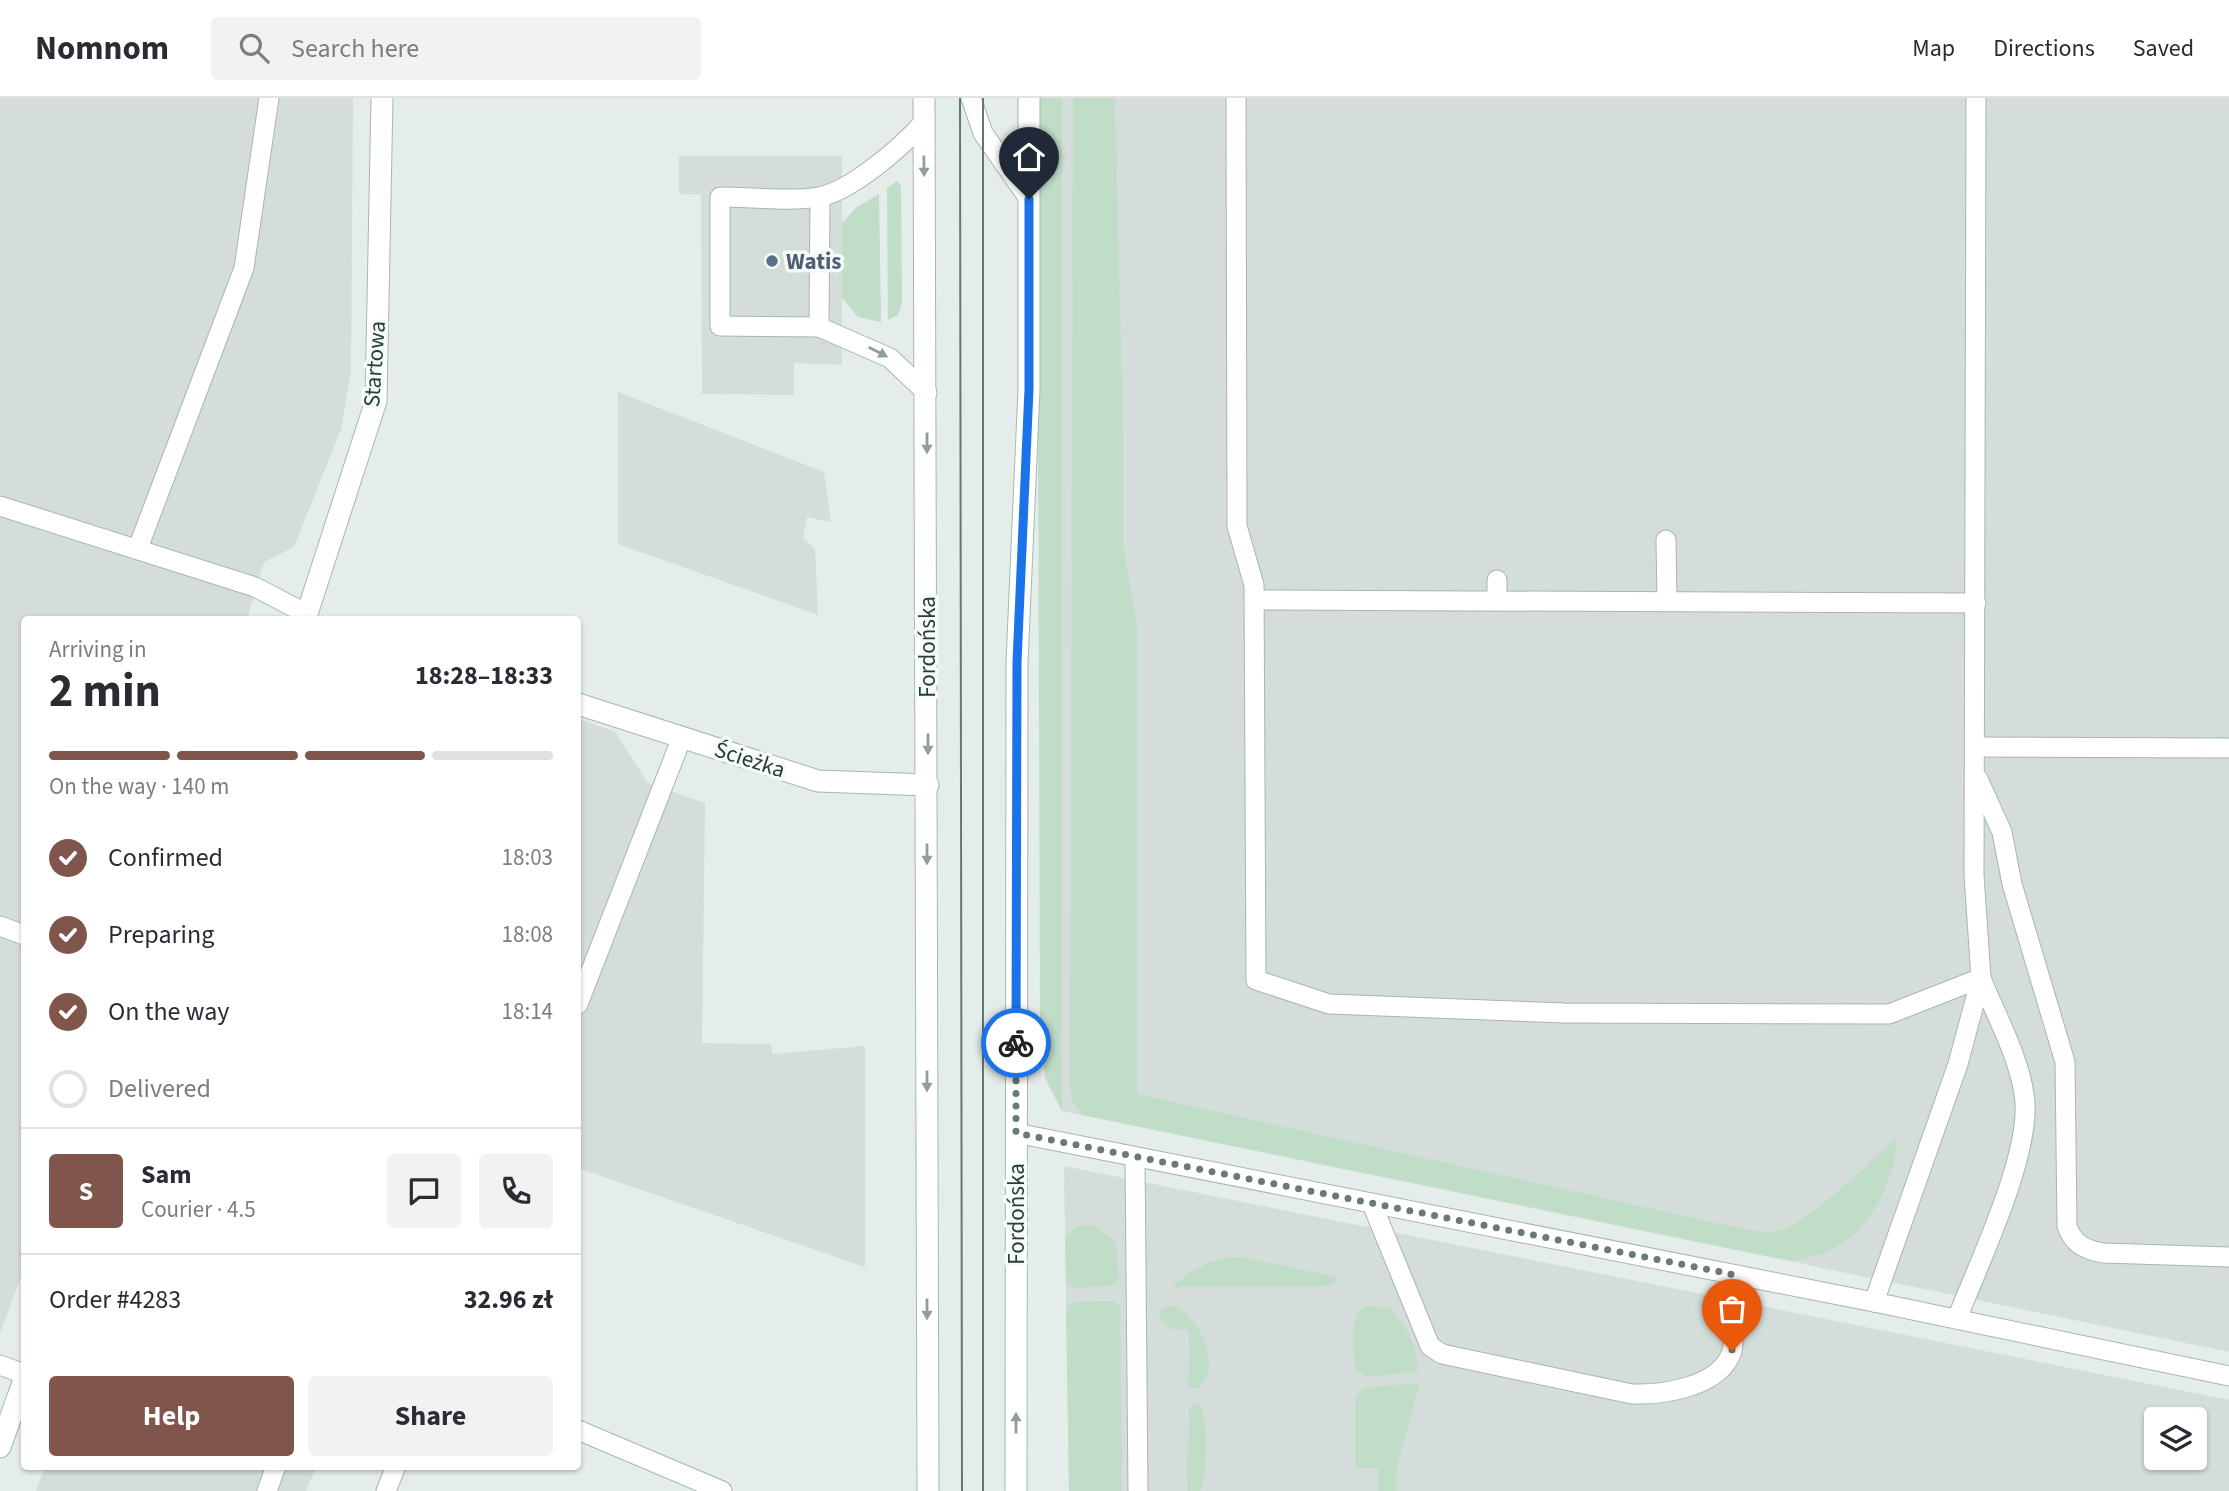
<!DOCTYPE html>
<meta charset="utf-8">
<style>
:root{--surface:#fff;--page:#f2f2f3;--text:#2b2b33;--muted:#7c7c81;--line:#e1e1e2;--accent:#80554b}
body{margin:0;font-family:"Source Sans 3",sans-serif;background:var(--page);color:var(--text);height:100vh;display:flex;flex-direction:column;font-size:26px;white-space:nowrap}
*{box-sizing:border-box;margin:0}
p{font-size:23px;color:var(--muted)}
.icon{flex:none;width:38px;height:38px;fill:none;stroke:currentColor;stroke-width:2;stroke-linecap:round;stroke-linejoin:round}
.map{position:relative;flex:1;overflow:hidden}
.side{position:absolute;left:21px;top:518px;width:560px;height:854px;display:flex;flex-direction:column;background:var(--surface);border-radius:7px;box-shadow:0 2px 5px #0004}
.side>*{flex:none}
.buttons{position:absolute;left:2144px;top:1309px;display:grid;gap:14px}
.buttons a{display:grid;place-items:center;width:63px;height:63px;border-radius:7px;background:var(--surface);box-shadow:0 2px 5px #0004;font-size:35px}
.pin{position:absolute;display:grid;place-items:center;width:60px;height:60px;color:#fff;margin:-72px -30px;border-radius:50% 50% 50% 0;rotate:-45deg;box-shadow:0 0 7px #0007}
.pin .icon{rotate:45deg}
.courier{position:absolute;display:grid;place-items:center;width:70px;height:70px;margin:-35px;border:5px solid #1a73e8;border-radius:50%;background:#fff;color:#222;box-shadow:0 2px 9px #0007}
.summary em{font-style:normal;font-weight:700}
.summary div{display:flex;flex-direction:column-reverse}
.summary{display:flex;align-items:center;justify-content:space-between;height:119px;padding:0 28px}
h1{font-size:46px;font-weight:700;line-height:52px}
.bar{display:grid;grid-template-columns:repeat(4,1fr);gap:10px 7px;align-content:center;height:84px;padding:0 28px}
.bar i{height:9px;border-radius:5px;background:var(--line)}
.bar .current{background:var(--accent)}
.bar p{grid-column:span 4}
.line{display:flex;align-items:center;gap:18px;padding:0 28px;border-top:2px solid var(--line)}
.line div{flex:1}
.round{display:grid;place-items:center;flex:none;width:74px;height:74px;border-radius:7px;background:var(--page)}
ol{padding:0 28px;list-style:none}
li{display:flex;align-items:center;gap:21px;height:77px}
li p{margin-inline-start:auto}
li .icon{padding:7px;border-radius:50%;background:var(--accent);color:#fff;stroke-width:4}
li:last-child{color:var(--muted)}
li i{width:38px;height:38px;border:4px solid var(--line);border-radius:50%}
.cta{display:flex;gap:14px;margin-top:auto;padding:14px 28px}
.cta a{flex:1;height:80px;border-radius:7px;background:var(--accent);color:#fff;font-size:28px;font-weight:700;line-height:80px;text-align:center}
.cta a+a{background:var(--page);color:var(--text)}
header{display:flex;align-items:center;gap:42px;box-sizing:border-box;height:98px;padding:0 35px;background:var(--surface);border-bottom:2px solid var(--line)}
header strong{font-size:33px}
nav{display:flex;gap:38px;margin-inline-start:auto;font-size:24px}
.search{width:490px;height:63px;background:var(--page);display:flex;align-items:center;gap:18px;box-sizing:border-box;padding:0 24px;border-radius:7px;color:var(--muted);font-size:26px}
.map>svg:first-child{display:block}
.built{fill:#d4ddd9;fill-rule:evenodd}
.green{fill:#c0ddc8}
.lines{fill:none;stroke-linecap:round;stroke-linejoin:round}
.lane-casing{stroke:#a8b5b1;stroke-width:21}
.street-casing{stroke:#a8b5b1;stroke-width:23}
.secondary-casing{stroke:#a4b8b1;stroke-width:23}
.lane{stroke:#fff;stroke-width:19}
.street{stroke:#fff;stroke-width:21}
.secondary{stroke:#fff;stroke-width:21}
.tram{stroke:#607973;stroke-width:2}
.oneway{fill:#929e9c}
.done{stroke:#687b76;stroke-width:7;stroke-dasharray:0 12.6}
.route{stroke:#1a73e8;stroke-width:9}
.service-dot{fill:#5c6f8a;stroke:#f6faf8;stroke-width:2.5}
.labels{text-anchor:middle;stroke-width:7;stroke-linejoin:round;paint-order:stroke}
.service-label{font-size:23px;font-weight:bold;fill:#4e5e75;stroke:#f6faf8;text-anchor:start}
.street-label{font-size:23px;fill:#253e38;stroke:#f6faf8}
</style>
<header>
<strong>Nomnom</strong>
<div class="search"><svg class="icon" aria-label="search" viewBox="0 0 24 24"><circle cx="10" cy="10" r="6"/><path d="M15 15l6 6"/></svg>Search here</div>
<nav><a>Map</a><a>Directions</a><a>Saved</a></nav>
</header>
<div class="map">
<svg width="2229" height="1393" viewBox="0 0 2229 1393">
<rect width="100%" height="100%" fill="#e5edea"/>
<g class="built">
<polygon points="0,0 353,0 351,273 341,331 294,449 264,464 247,521 24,522 24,1171 0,1235"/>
<polygon points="1062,0 2229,0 2229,1254 1062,1013"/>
<polygon points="679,58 842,58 842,267 794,265 794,297 702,296 701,97 679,96"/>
<polygon points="618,294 824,374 831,424 807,419 803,440 815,451 818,517 618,446"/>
<polygon points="578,620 615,634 648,685 705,705 702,945 771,946 772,956 865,948 865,1169 578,1070"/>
<path d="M 1064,1068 L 2229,1302 L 2229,1393 L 1069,1393 ZM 2156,1321 L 2194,1321 L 2194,1360 L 2156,1360 Z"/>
<polygon points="45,1369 316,1369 306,1393 36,1393"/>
</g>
<g class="green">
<polygon points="1037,0 1062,0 1062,1013 1045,980 1040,922"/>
<path d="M 1073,0 L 1115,0 L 1123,336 L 1123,448 L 1137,529 L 1137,996 L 1729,1128 C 1742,1130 1758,1134 1772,1134 C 1804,1132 1869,1064 1895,1041 C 1897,1059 1893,1071 1886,1088 C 1869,1132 1838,1157 1792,1163 L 1083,1017 L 1072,1003 L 1070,988 Z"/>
<polygon points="897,83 901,88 902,205 898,217 888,222 887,90"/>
<polygon points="879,96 881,224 858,219 842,200 842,125 857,109"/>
<polygon points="1088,1127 1098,1130 1115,1143 1119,1178 1116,1187 1073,1190 1066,1185 1065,1142 1076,1129"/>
<path d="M 1231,1159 L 1240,1159 L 1337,1179 L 1334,1186 L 1324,1188 L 1172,1189 C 1188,1174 1209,1162 1231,1159 Z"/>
<polygon points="1113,1203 1120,1209 1122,1393 1069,1393 1066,1209 1073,1204"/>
<path d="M 1175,1208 C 1201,1224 1222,1263 1200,1290 L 1188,1290 L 1189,1232 L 1171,1231 L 1159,1221 L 1162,1209 Z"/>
<path d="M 1366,1208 L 1390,1210 C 1407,1229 1418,1248 1418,1273 L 1368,1279 L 1355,1271 C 1355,1252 1347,1218 1366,1208 Z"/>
<polygon points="1415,1285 1419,1287 1396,1373 1396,1393 1378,1393 1378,1370 1355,1370 1355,1300 1364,1290"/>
<path d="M 1198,1305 C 1209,1314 1207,1380 1200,1393 L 1187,1393 L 1189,1309 Z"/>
</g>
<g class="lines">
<g class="lane-casing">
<g id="lane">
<polyline points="971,0 983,35 1029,101"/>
<path d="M 1236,0 L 1237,428 L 1254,487 L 1256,882 L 1329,906 L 1564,915 L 1889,916 L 1981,880 C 1996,918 2018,956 2024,996 C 2034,1052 1978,1166 1957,1221"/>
<path d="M 924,24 C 902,49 851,93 819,99 C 790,104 750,99 720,99 L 720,228 L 819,229 L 890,260 L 927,295"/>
<polyline points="819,229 820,99"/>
<polyline points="0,408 255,489 307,516"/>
<polyline points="1666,442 1667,503"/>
<polyline points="138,450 244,170 269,0"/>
<polyline points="1254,502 1976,505"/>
<polyline points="1497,503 1497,482"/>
<polyline points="1975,649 2229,650"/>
<path d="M 1978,681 L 2002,734 L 2012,786 L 2065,964 L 2067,1128 C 2073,1146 2085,1152 2104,1155 L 2229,1159"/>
<polyline points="0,828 24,837"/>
<polyline points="578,906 682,639"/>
<polyline points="1016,1035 1874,1204 2229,1278"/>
<polyline points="1135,1060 1138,1393"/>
<path d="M 1372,1106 L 1430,1248 L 1442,1256 L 1632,1296 C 1663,1297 1721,1289 1732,1253 C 1736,1239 1731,1194 1731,1176"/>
<polyline points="1874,1204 1958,966 1981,880 1974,777 1976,0"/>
<polyline points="0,1267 24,1276"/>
<polyline points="578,1332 722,1393"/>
<polyline points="267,1393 276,1368"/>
<polyline points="386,1393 396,1368"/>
</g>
</g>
<g class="street-casing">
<g id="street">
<polyline points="305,522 376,303 382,0"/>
<polyline points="578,606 818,683 928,687"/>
<polyline points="0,1349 24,1282"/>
</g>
</g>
<g class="secondary-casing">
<g id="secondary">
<polyline points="924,0 928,1393"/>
<polyline points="1016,1393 1017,564 1029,291 1029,0"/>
</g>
</g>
<use href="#lane" class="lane"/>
<use href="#street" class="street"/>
<use href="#secondary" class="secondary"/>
<g class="tram">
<polyline points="960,0 962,1393"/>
<polyline points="983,0 983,1393"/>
</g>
</g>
<defs><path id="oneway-solid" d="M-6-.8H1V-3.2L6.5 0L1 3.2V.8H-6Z" transform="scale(1.75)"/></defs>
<g class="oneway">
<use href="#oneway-solid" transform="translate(924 68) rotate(89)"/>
<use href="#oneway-solid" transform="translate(878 254) rotate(27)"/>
<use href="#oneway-solid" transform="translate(927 345) rotate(90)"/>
<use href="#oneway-solid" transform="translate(928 646) rotate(90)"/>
<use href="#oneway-solid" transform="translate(927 756) rotate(90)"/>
<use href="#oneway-solid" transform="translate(927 983) rotate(90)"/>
<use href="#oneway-solid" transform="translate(927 1211) rotate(90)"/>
<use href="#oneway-solid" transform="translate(1016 1325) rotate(-90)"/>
</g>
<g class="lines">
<polyline class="done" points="1016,945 1016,1035 1731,1176 1732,1253"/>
<polyline class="route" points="1016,945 1017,564 1029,291 1029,101"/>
</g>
<circle class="service-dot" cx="772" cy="163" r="7"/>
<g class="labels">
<g class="service-label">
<text x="786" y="171">Watis</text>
</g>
<g class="street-label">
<text transform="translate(374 266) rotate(-86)" y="8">Startowa</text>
<text transform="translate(927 549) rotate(-90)" y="8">Fordońska</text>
<text transform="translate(750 661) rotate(18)" y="8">Ścieżka</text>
<text transform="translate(1016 1116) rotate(-90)" y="8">Fordońska</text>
</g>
</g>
</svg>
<div class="buttons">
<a><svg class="icon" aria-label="layers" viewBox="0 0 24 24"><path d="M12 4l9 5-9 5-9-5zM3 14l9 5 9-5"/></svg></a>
</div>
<div class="pin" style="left:1732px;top:1253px;background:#ea580c"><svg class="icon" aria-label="bag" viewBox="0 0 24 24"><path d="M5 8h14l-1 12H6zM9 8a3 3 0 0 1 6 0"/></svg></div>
<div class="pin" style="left:1029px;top:101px;background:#1f2937"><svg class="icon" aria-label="home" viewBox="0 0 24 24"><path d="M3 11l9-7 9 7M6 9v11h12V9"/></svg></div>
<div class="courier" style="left:1016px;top:945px"><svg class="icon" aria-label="bike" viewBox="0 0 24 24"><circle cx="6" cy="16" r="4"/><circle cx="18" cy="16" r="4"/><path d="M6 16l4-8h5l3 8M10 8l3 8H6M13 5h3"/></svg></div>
<section class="side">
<div class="summary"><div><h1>2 min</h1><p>Arriving in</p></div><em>18:28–18:33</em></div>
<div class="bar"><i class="current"></i><i class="current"></i><i class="current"></i><i></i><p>On the way · 140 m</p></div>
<ol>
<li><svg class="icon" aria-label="check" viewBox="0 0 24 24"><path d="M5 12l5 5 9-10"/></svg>Confirmed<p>18:03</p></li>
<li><svg class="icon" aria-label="check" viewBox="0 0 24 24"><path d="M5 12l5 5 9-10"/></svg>Preparing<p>18:08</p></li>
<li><svg class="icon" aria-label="check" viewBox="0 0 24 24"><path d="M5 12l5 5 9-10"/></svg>On the way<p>18:14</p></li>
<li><i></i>Delivered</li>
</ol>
<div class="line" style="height:126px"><b class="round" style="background:var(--accent);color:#fff">S</b><div><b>Sam</b><p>Courier · 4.5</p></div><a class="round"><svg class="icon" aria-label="chat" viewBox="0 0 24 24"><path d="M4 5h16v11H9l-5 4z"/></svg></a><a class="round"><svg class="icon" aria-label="phone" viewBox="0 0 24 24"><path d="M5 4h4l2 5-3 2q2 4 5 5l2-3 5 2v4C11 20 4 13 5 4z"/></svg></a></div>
<div class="line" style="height:91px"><div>Order #4283</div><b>32.96 zł</b></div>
<div class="cta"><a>Help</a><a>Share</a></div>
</section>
</div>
